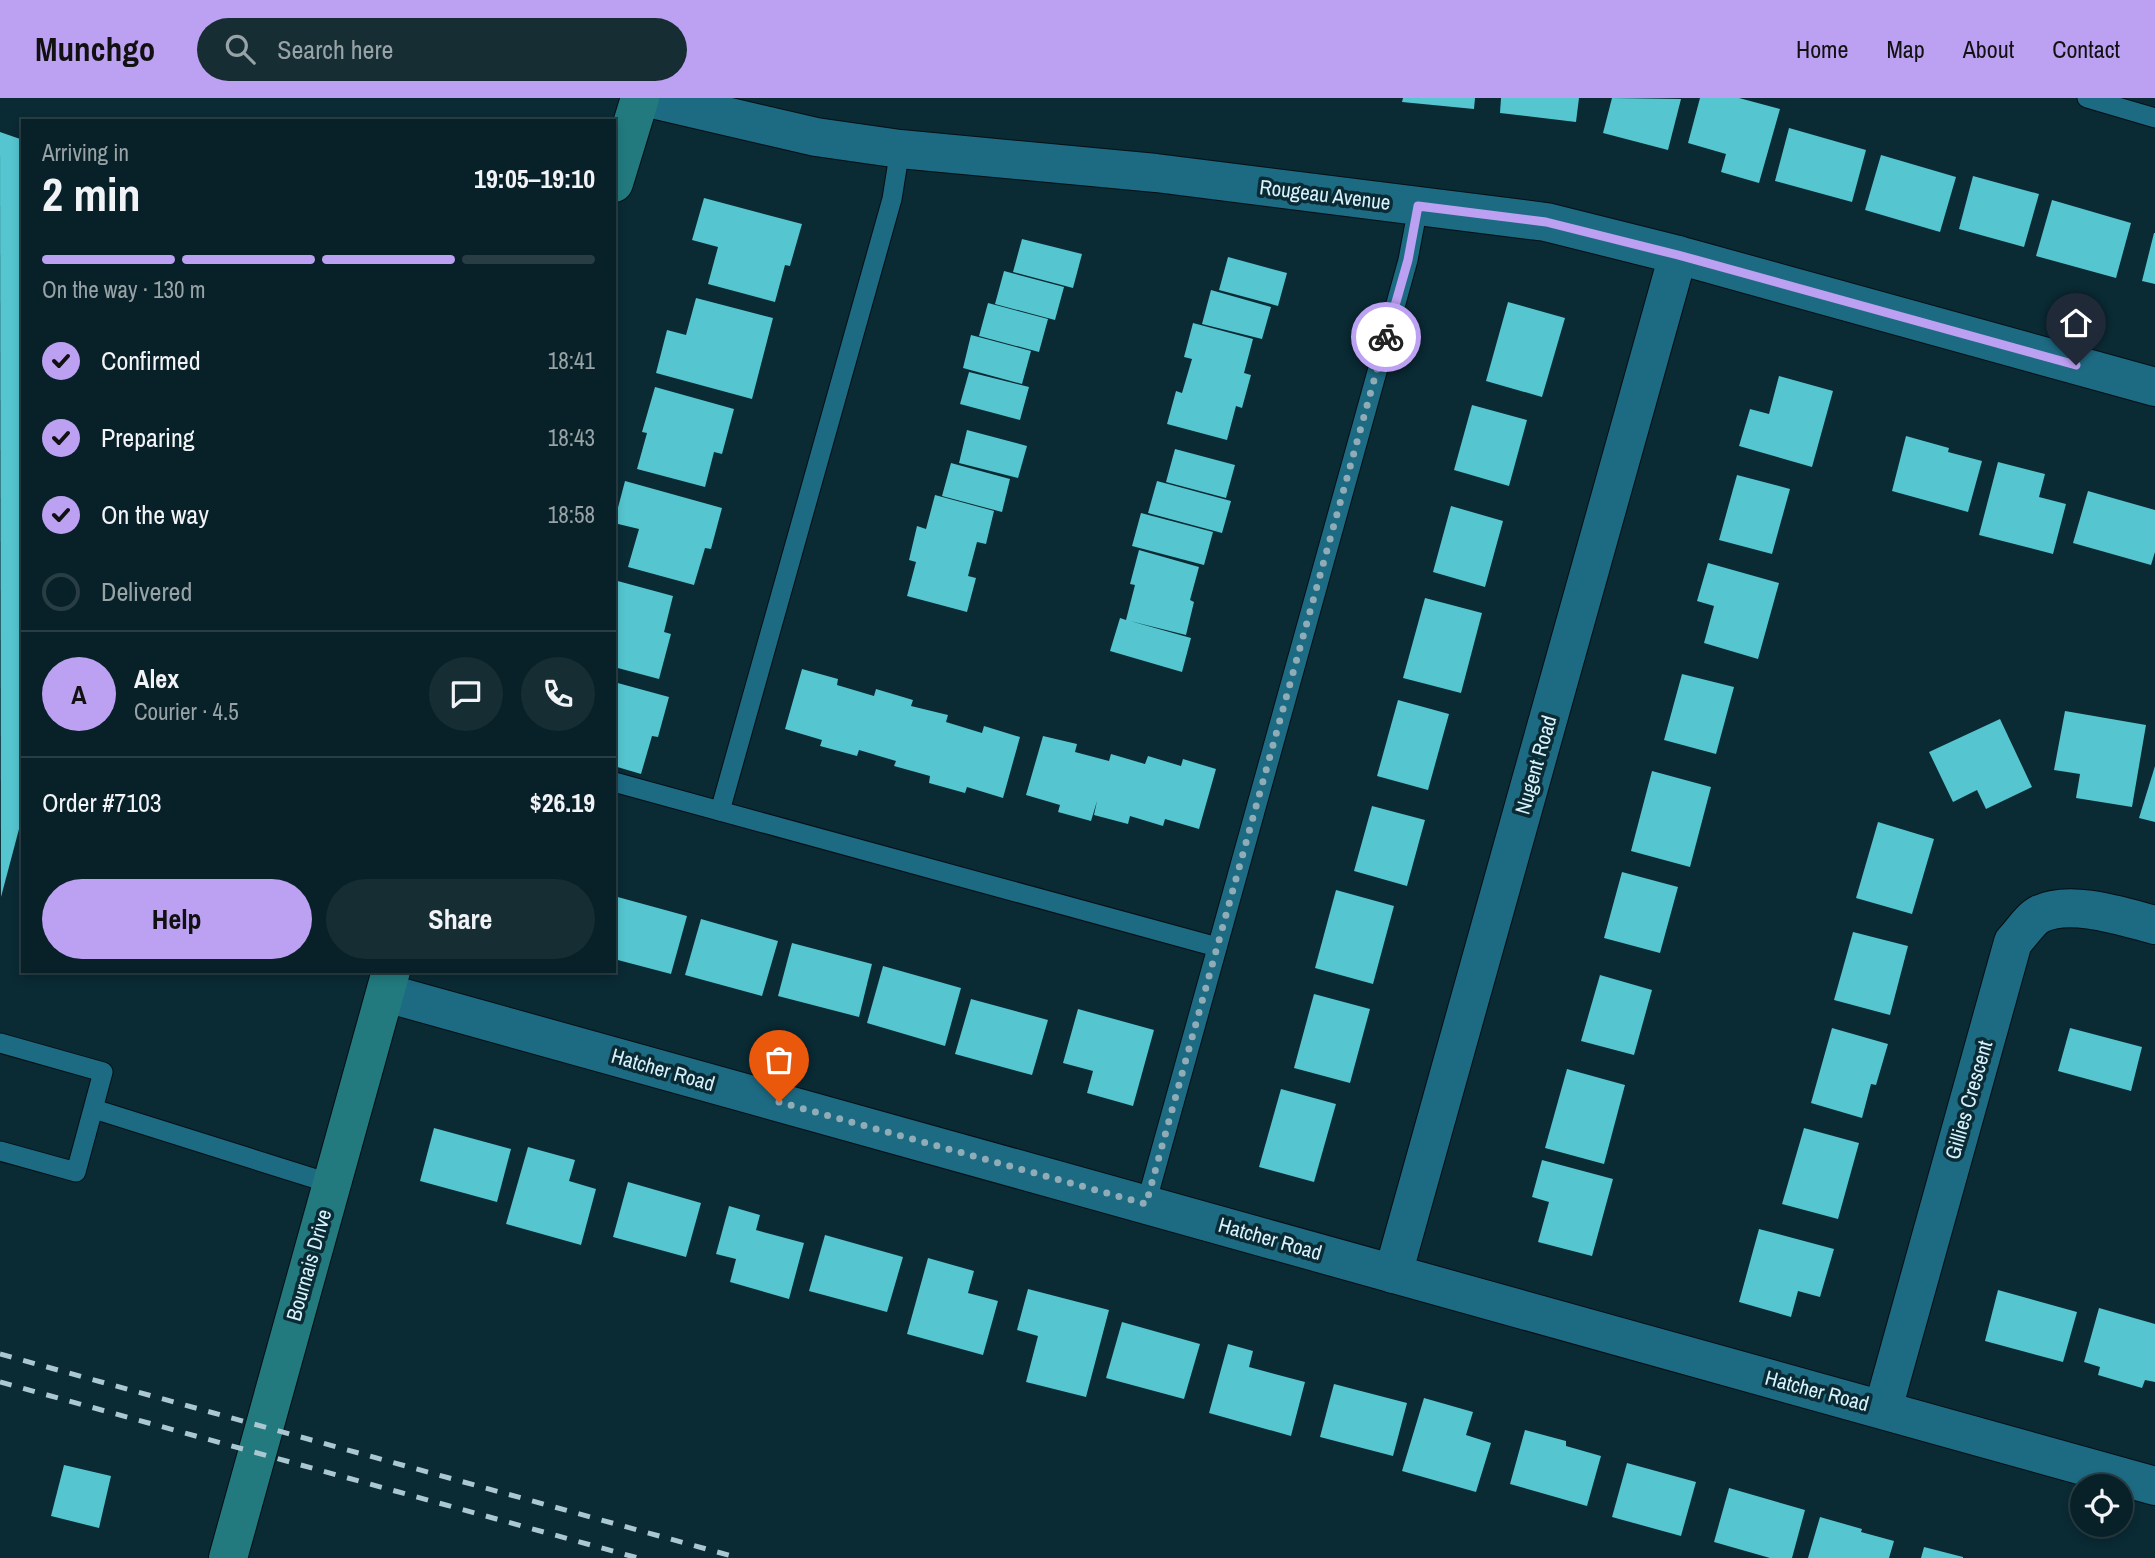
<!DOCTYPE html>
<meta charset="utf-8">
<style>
:root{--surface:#082027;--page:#162d33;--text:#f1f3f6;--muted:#98a3a7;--line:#293e44;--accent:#bca0f2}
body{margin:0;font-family:"Archivo Narrow",sans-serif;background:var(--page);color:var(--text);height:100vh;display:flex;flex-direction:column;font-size:26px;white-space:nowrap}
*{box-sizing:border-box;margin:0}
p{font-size:23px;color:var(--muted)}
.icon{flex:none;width:38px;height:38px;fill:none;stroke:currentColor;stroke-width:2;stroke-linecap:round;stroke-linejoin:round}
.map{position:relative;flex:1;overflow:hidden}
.drawer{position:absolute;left:21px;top:21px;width:595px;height:854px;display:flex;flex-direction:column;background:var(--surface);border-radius:0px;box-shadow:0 4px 10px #0003,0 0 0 2px var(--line)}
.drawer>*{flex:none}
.controls{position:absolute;left:2070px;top:1376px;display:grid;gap:14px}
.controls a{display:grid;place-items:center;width:63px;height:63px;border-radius:50%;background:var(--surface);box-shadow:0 4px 10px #0003,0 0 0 2px var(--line);font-size:35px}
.pin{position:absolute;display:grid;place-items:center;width:60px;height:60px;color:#fff;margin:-72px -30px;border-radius:50% 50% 50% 0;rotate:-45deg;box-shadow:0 0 7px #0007}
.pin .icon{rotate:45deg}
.courier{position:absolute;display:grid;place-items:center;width:70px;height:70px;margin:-35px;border:5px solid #bca0f2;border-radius:50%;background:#fff;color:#222;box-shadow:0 2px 9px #0007}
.overview em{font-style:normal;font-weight:700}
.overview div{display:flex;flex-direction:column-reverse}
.overview{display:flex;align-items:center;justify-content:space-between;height:119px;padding:0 21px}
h1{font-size:46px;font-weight:700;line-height:52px}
.bar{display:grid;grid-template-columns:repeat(4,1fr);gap:10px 7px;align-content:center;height:84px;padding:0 21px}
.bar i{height:9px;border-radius:5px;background:var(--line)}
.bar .on{background:var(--accent)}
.bar p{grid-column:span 4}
.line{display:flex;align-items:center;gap:18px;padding:0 21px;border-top:2px solid var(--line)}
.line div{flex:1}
.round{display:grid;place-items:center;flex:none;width:74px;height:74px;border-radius:37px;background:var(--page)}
ol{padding:0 21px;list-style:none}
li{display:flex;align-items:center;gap:21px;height:77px}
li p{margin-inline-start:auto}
li .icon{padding:7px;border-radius:50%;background:var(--accent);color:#111;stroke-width:4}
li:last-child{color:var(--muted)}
li i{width:38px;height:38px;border:4px solid var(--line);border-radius:50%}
.cta{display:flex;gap:14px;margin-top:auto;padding:14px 21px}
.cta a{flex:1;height:80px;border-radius:42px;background:var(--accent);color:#111;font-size:28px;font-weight:700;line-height:80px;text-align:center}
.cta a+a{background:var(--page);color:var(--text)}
header{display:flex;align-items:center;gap:42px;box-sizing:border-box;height:98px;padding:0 35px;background:var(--accent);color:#111}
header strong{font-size:33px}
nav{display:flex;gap:38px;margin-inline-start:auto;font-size:24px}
.search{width:490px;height:63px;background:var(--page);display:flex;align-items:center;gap:18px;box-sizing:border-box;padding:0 24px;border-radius:38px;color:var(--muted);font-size:26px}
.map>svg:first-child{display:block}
.building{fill:#55c5cf}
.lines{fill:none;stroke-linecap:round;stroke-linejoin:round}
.lane-casing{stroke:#051015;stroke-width:21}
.street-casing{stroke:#051015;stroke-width:40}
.secondary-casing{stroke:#051015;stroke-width:40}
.lane{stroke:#1d6a83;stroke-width:19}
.street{stroke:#1d6a83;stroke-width:38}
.secondary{stroke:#227a7e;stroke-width:38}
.rail{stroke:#abc7d1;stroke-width:5;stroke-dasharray:12 12;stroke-linecap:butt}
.done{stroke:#90acb7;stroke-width:7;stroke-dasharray:0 12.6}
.route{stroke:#bca0f2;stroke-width:9}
.labels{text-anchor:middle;stroke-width:7;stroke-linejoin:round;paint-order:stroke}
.street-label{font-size:21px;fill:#d8f2fd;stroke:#0a2a34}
</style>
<header>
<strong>Munchgo</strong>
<div class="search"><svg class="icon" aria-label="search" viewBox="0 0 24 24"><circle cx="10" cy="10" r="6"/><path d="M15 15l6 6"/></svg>Search here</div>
<nav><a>Home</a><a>Map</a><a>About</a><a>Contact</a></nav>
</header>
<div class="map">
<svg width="2155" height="1460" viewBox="0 0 2155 1460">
<rect width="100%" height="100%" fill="#0a2a34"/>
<g class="building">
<polygon points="1403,0 1475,0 1474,11 1402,4"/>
<polygon points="1501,0 1579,0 1576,24 1500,15"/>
<polygon points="1612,0 1681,1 1668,52 1603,35"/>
<polygon points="1700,0 1739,0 1780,11 1759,85 1721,74 1726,56 1688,45"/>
<polygon points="1789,30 1866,52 1852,104 1775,83"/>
<polygon points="0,34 23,42 23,716 1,799"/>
<polygon points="1881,57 1956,79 1940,134 1865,112"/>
<polygon points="1973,78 2039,96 2024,149 1959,131"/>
<polygon points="704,100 802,126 790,168 785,167 775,204 708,186 718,149 692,142"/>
<polygon points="2052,102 2131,125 2116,180 2036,158"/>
<polygon points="2154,135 2155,135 2155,186 2142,183"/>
<polygon points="1022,141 1082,156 1073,190 1013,174"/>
<polygon points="1228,159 1287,175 1278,208 1219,192"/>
<polygon points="1004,173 1064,189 1055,222 995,206"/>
<polygon points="1211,192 1271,209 1262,241 1202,226"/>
<polygon points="696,200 773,220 752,301 656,275 667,232 686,237"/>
<polygon points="1508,204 1565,220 1542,299 1486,283"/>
<polygon points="988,205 1048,221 1039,254 979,238"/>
<polygon points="1193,225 1253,241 1244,275 1251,277 1242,310 1236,308 1227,342 1167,326 1176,293 1182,295 1192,261 1184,259"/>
<polygon points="971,237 1031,253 1022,286 963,270"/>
<polygon points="969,274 1029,289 1020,322 960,306"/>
<polygon points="1779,278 1833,293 1812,369 1739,348 1750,311 1769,316"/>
<polygon points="655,289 734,311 722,356 714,354 705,389 637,371 647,335 642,334"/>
<polygon points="1472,307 1527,322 1509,388 1454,372"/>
<polygon points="967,332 1027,348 1018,380 959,365"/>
<polygon points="1906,338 1949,350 1948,354 1982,363 1968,414 1892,393"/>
<polygon points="1175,351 1235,367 1226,400 1166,384"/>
<polygon points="1998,364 2045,376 2039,399 2066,406 2053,456 1979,437"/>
<polygon points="951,365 1010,381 1002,414 942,398"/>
<polygon points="1737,377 1790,391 1772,456 1719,442"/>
<polygon points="625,383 722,410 711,451 705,450 694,487 628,469 639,431 614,425"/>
<polygon points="1157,383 1231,403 1222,435 1148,415"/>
<polygon points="2088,393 2155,412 2155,454 2151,467 2073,445"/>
<polygon points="935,397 994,413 986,446 977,444 968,478 976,480 967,514 907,498 916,464 909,462 917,428 926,431"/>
<polygon points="1451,408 1503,423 1485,489 1433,474"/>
<polygon points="1141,415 1213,434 1204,467 1132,448"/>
<polygon points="1139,452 1199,469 1190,502 1194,504 1186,537 1130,523 1191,540 1182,574 1110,553 1120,520 1126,522 1135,487 1130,486"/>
<polygon points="1708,465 1779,485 1758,561 1704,545 1714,508 1697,503"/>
<polygon points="614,482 673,498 664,534 671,536 659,581 614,569"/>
<polygon points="1425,500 1482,515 1461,595 1403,580"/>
<polygon points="802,571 838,581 837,587 874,598 876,591 913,602 911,608 948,617 946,624 982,635 984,628 1020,639 1003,700 967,689 965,695 929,685 930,678 894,668 896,663 859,652 857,658 820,648 822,642 785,631"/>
<polygon points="1682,576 1734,589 1716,656 1664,642"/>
<polygon points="614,584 669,599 658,639 652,638 641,676 614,668"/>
<polygon points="1398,602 1449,616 1428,692 1377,678"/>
<polygon points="2065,613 2146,627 2132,709 2076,700 2080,676 2054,672"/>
<polygon points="2000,621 2032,689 1986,711 1977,692 1953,704 1929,654"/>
<polygon points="1043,638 1077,646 1075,654 1109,663 1111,656 1145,666 1148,658 1181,668 1183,661 1216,671 1199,731 1165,721 1163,728 1130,718 1128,726 1094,717 1097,703 1091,723 1058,714 1060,707 1026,697"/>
<polygon points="2155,668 2155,724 2139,720"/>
<polygon points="1652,673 1711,689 1690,769 1631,753"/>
<polygon points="1372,708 1425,722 1407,788 1354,773"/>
<polygon points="1878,724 1934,741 1912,816 1856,800"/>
<polygon points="1622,774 1678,789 1660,855 1604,840"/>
<polygon points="1336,792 1394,808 1373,886 1315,870"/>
<polygon points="614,798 687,818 671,876 614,861"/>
<polygon points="701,821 778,843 762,898 685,877"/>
<polygon points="1853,834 1908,848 1890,917 1834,902"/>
<polygon points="792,845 872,866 859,919 778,898"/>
<polygon points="883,868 961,890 945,948 867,925"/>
<polygon points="1600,877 1652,892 1634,957 1581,943"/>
<polygon points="1314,896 1370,911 1350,985 1294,970"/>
<polygon points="971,901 1048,922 1032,977 955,956"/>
<polygon points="1078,911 1154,932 1133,1008 1087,995 1093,973 1063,965"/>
<polygon points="1832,930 1888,946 1876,987 1871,986 1862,1020 1811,1005"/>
<polygon points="2070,930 2142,949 2131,993 2058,973"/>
<polygon points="1567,971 1625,987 1604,1066 1545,1050"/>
<polygon points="1281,991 1336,1006 1314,1084 1259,1069"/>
<polygon points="434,1030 511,1051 497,1104 420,1083"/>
<polygon points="1804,1030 1859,1045 1838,1121 1782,1106"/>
<polygon points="528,1049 575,1062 569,1083 596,1091 581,1147 506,1126"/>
<polygon points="1542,1062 1613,1081 1592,1158 1538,1144 1549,1104 1532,1099"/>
<polygon points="628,1084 701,1105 686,1159 613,1139"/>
<polygon points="729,1108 760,1117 756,1132 804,1145 789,1201 730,1184 736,1161 716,1156"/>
<polygon points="1759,1131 1834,1151 1820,1199 1798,1193 1791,1219 1739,1204"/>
<polygon points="825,1137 903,1159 887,1214 809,1193"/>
<polygon points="928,1160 974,1173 968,1195 998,1203 983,1257 907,1236"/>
<polygon points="1028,1191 1109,1212 1086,1299 1026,1284 1038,1238 1017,1232"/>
<polygon points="1998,1192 2077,1214 2063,1264 1985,1243"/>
<polygon points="2099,1210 2155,1226 2155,1284 2145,1282 2142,1290 2098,1277 2100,1269 2084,1264"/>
<polygon points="1122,1224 1200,1246 1184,1301 1106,1280"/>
<polygon points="1228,1246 1253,1253 1249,1269 1305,1284 1291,1338 1209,1315"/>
<polygon points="1334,1286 1407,1305 1393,1358 1320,1339"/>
<polygon points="1424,1300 1473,1314 1466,1337 1491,1345 1476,1394 1402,1373"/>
<polygon points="1525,1332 1566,1343 1566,1348 1601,1358 1587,1408 1510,1386"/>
<polygon points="1627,1365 1696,1384 1681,1438 1612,1419"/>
<polygon points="64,1367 111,1378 99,1430 51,1418"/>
<polygon points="1729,1390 1805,1412 1792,1460 1770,1460 1714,1444"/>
<polygon points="1820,1419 1862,1431 1861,1434 1894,1443 1889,1460 1808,1460"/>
<polygon points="1924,1449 1963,1459 1963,1460 1921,1460"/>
</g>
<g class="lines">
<g class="lane-casing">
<g id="lane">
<polyline points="2087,0 2155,20"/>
<polyline points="614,684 1217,849"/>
<polyline points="720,713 892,101 900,51"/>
<polyline points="0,945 103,974 76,1074 0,1053"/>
<polyline points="94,1011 332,1086"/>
<polyline points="1146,1106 1408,162 1418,109"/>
</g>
</g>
<g class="street-casing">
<g id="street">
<polyline points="648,0 816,39 900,51 1156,75 1546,124 1678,157 2155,289"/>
<polyline points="386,895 2155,1388"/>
<polyline points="1393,1176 1678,157"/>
<path d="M 1883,1311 L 2013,844 C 2021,836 2030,821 2040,816 C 2071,801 2124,819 2155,827"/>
</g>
</g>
<g class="secondary-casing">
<g id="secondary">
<polyline points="614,85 640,0"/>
<polyline points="228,1460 391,873"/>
</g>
</g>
<use href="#lane" class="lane"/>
<use href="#street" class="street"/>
<use href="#secondary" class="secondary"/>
<g class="rail">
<polyline points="0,1256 739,1460"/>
<polyline points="0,1284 638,1460"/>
</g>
</g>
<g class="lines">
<polyline class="done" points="779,1004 1146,1106 1386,239"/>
<polyline class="route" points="1386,239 1408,162 1418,108 1546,124 1678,157 2076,267"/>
</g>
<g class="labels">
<g class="street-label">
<text transform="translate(1325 97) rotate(7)" y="7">Rougeau Avenue</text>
<text transform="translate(1536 667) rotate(-74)" y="7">Nugent Road</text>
<text transform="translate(663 972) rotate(16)" y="7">Hatcher Road</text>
<text transform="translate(1969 1002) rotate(-74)" y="7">Gillies Crescent</text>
<text transform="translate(1270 1141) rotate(16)" y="7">Hatcher Road</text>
<text transform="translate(309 1167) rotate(-74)" y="7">Bournais Drive</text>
<text transform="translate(1817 1293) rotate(15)" y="7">Hatcher Road</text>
</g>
</g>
</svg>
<div class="controls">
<a><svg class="icon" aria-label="locate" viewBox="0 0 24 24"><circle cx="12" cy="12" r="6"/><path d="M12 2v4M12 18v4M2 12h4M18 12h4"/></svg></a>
</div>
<div class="pin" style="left:779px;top:1004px;background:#ea580c"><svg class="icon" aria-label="bag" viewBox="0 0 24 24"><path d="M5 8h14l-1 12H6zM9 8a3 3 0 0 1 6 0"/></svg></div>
<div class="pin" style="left:2076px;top:267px;background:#1f2937"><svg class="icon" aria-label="home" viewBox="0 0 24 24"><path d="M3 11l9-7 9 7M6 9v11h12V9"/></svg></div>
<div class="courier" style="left:1386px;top:239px"><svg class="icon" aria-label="bike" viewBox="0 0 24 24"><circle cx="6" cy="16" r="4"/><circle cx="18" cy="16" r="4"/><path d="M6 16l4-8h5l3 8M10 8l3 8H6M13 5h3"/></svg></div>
<section class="drawer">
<div class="overview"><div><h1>2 min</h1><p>Arriving in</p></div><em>19:05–19:10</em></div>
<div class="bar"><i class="on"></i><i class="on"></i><i class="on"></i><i></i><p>On the way · 130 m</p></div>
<ol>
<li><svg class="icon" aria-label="check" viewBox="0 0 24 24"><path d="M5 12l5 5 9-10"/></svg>Confirmed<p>18:41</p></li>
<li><svg class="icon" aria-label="check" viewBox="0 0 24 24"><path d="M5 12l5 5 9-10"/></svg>Preparing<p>18:43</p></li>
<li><svg class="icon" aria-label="check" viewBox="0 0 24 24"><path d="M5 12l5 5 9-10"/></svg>On the way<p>18:58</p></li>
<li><i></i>Delivered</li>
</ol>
<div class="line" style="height:126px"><b class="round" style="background:var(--accent);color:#111">A</b><div><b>Alex</b><p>Courier · 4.5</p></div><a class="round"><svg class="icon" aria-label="chat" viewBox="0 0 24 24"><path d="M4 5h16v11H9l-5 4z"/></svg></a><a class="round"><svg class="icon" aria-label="phone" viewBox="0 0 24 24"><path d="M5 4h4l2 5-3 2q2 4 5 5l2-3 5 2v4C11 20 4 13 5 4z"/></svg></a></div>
<div class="line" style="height:91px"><div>Order #7103</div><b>$26.19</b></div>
<div class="cta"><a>Help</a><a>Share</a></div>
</section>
</div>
